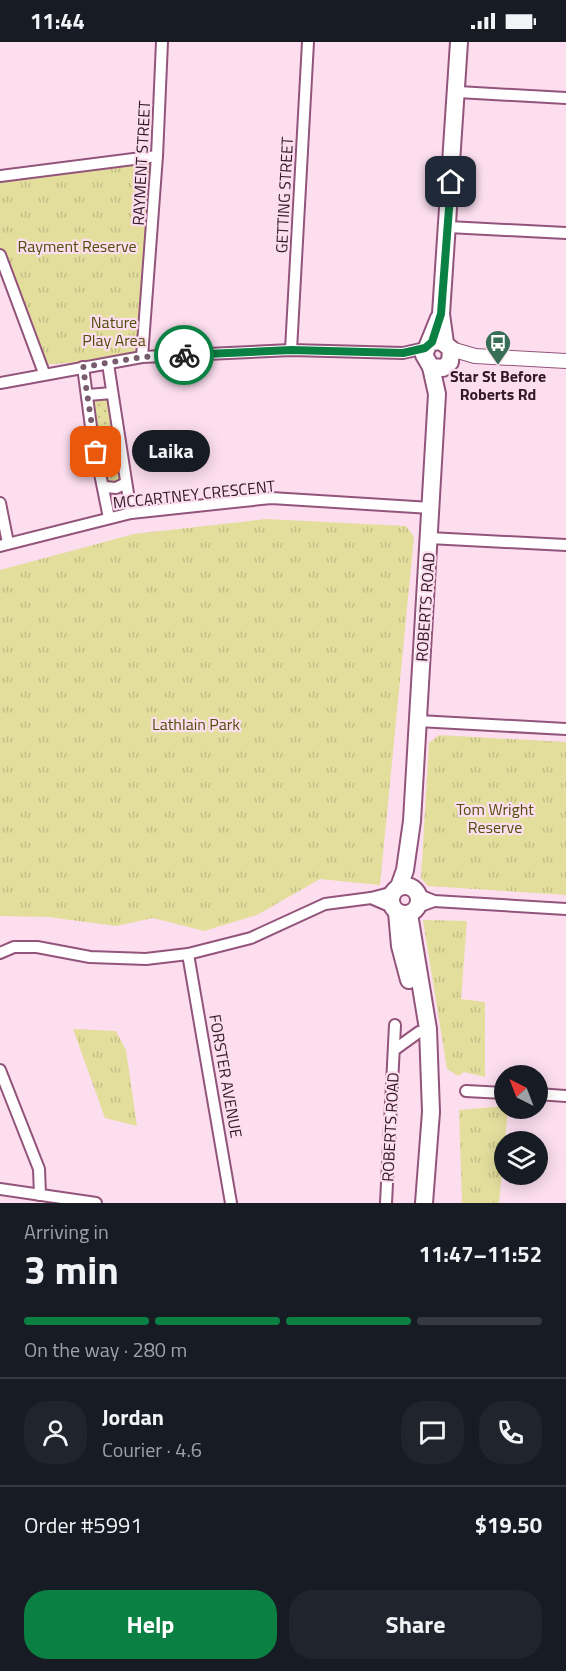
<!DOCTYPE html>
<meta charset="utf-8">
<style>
:root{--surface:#171b24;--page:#20242c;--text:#f1f3f6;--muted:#9ea1a6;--line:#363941;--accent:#0b8043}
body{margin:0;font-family:"Titillium Web",sans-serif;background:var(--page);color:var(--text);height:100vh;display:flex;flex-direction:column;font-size:22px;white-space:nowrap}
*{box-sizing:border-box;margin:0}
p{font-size:20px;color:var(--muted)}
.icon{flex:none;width:33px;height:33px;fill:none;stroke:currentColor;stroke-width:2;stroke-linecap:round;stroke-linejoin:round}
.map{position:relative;height:1161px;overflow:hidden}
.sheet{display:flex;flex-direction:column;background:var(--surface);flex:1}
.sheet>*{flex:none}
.needle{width:39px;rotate:318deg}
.buttons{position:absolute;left:494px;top:1023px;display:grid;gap:12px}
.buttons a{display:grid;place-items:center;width:54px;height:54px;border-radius:50%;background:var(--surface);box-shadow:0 3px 15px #0003;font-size:30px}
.pin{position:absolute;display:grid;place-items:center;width:51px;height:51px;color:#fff;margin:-26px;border-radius:12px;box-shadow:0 3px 9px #0006}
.courier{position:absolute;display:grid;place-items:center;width:60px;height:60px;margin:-30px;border:4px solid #0b8043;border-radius:50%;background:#fff;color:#222;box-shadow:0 2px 8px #0007}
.bubble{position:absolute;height:42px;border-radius:21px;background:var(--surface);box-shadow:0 3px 15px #0003;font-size:20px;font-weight:700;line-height:42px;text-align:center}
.overview em{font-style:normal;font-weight:700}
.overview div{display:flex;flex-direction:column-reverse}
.overview{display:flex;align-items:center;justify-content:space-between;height:102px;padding:0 24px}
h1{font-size:39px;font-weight:700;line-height:45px}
.bar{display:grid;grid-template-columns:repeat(4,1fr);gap:9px 6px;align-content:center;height:72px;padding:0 24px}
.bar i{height:8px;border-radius:4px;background:var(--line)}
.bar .selected{background:var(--accent)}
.bar p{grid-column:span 4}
.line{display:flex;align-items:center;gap:15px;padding:0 24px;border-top:2px solid var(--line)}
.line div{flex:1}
.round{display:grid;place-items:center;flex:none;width:63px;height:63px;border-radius:24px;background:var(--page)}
.cta{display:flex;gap:12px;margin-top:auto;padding:12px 24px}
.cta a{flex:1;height:69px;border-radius:24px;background:var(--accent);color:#fff;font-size:24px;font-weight:700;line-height:69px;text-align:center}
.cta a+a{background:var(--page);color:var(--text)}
.status{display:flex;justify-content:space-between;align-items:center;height:42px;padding:0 30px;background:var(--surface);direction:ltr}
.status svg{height:16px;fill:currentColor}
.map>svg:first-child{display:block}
.park{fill:url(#park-tufts)}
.garden{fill:url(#garden-dots)}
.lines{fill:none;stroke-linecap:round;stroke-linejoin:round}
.minor-casing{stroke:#93547b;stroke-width:14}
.tertiary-casing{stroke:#93547b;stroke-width:16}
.secondary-casing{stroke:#93547b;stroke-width:20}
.minor{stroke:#fff;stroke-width:10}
.tertiary{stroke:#fff;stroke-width:14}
.secondary{stroke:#fff;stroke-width:16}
.done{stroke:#795d6e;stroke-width:6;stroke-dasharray:0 10.8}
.route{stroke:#0b8043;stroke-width:8}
.labels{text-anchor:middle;stroke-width:4.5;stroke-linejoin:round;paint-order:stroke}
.street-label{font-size:16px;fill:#321828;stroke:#fcdeef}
.park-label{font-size:16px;fill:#544e0d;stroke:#fcdeef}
.poi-label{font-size:16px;font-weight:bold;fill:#321828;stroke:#fcdeef}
</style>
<div class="status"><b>11:44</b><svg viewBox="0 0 49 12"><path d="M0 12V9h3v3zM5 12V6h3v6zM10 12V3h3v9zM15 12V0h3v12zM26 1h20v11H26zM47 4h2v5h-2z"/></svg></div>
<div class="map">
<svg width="566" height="1161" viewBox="0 0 566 1161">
<defs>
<pattern id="park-tufts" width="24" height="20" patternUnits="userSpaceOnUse" patternTransform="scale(1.5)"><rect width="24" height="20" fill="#e4de9d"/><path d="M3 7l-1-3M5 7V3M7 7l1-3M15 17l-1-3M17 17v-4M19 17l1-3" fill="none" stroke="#c4be87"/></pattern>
<pattern id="garden-dots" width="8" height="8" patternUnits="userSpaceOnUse" patternTransform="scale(1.5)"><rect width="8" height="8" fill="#e4de9d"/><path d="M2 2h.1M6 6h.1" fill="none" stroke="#c4be87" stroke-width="1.8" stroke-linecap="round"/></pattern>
</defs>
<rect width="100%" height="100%" fill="#fcdeef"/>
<g class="park">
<polygon points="157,114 142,315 42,323 0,209 0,140"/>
<polygon points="266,477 406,484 414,495 380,843 320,837 257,873 204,889 153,876 116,884 48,875 0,874 0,528 134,492"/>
<polygon points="439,693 566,700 566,853 428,844 421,836 429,701"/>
<polygon points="423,878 467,879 461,957 485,960 485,1035 464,1030 458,1034 447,1027"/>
<polygon points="73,987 116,989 126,1008 137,1084 105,1076"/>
<polygon points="504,1064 508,1067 499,1161 462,1161 459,1068"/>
</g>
<polygon class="garden" points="112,351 126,441 105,445 88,353"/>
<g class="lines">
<g class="minor-casing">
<g id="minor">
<polyline points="458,50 566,56"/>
<polyline points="0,134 157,114"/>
<polyline points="448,185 566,191"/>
<polyline points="0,213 44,331"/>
<polyline points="291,308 308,0"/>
<polyline points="142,315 157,114 162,0"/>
<polyline points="108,322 131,471"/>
<polyline points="83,325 92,392 109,476"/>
<polyline points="0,341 142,315 291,308 403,311 425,306"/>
<polyline points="88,353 112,351"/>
<polyline points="105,445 116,446 126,441"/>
<polyline points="0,461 8,501"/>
<polyline points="429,496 566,503"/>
<polyline points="0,504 131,471 271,456 431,466"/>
<polyline points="418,679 566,687"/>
<polyline points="419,853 434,859 566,867"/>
<polyline points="371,856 394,866"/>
<polyline points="418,865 434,859"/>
<polyline points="0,911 14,905 37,905 90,915 146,917 188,912 251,896 325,862 371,856 394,850"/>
<polyline points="188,912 231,1161"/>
<polyline points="394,1008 419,990"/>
<polyline points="0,1028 39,1127 40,1153"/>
<polyline points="466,1049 504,1051"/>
<polyline points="537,1052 566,1054"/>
<polyline points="0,1147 96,1161"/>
<polyline points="386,1161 395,983"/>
</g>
</g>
<g class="tertiary-casing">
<polyline id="tertiary" points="451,307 475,314 566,319"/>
</g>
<g class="secondary-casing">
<g id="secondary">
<polyline points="432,300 441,299 451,307 450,320 443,326 431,325 424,313 439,276"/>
<polyline points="445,301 441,272 459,0"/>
<circle cx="405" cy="858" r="14"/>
<polyline points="399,845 405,828 412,779 437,352 431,325"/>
<polyline points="397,870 400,904 409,938"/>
<polyline points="409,872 428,987 431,1070 424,1161"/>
</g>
</g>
<use href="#minor" class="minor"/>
<use href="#tertiary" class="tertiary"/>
<use href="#secondary" class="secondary"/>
</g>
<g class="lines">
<polyline class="done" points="96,410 83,325 142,315 184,313"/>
<polyline class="route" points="184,313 291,308 403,311 425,306 432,300 441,272 451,140"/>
</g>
<defs>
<g id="bus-pin" transform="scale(1.35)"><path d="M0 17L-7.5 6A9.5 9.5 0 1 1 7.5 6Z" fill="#366e56" stroke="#fcdeef"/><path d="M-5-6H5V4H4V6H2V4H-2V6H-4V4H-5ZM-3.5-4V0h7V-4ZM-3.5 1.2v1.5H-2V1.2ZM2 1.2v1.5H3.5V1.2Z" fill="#fff"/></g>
</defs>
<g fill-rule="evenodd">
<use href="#bus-pin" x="498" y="301"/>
</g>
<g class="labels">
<g class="street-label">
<text transform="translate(141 121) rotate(-87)" y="6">RAYMENT STREET</text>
<text transform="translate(284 153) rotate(-87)" y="6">GETTING STREET</text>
<text transform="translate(194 452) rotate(-6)" y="6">MCCARTNEY CRESCENT</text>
<text transform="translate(425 565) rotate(-86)" y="6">ROBERTS ROAD</text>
<text transform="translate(226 1034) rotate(80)" y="6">FORSTER AVENUE</text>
<text transform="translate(390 1085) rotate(-87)" y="6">ROBERTS ROAD</text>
</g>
<g class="park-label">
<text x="77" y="210">Rayment Reserve</text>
<text x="114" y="286">Nature<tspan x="114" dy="18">Play Area</tspan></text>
<text x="196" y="688">Lathlain Park</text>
<text x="495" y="773">Tom Wright<tspan x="495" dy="18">Reserve</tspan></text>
</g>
<g class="poi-label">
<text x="498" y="340">Star St Before<tspan x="498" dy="18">Roberts Rd</tspan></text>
</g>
</g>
</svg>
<div class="buttons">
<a><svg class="needle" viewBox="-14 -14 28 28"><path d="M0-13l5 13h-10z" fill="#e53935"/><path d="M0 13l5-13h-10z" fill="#9ea1a6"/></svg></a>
<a><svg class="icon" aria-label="layers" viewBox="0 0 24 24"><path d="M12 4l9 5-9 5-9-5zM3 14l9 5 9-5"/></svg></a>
</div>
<div class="pin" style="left:96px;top:410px;background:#ea580c"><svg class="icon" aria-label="bag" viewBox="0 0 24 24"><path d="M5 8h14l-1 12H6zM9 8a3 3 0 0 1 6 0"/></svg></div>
<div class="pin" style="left:451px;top:140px;background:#1f2937"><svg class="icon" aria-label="home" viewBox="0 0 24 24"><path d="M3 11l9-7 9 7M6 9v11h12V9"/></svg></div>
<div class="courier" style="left:184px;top:313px"><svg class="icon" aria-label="bike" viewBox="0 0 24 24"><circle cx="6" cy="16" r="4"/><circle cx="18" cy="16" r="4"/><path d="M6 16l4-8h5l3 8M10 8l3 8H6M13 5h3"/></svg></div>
<div class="bubble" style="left:132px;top:388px;width:78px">Laika</div>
</div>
<section class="sheet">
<div class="overview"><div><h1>3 min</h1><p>Arriving in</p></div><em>11:47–11:52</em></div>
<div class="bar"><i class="selected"></i><i class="selected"></i><i class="selected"></i><i></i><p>On the way · 280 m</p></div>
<div class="line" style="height:108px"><a class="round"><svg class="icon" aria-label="person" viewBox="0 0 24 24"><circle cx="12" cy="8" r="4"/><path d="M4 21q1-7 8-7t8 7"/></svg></a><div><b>Jordan</b><p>Courier · 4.6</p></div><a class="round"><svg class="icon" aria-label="chat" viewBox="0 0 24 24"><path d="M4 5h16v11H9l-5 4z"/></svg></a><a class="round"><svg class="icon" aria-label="phone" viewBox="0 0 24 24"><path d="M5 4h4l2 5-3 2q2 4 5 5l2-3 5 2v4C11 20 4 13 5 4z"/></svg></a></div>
<div class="line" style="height:78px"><div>Order #5991</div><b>$19.50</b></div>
<div class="cta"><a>Help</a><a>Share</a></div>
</section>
